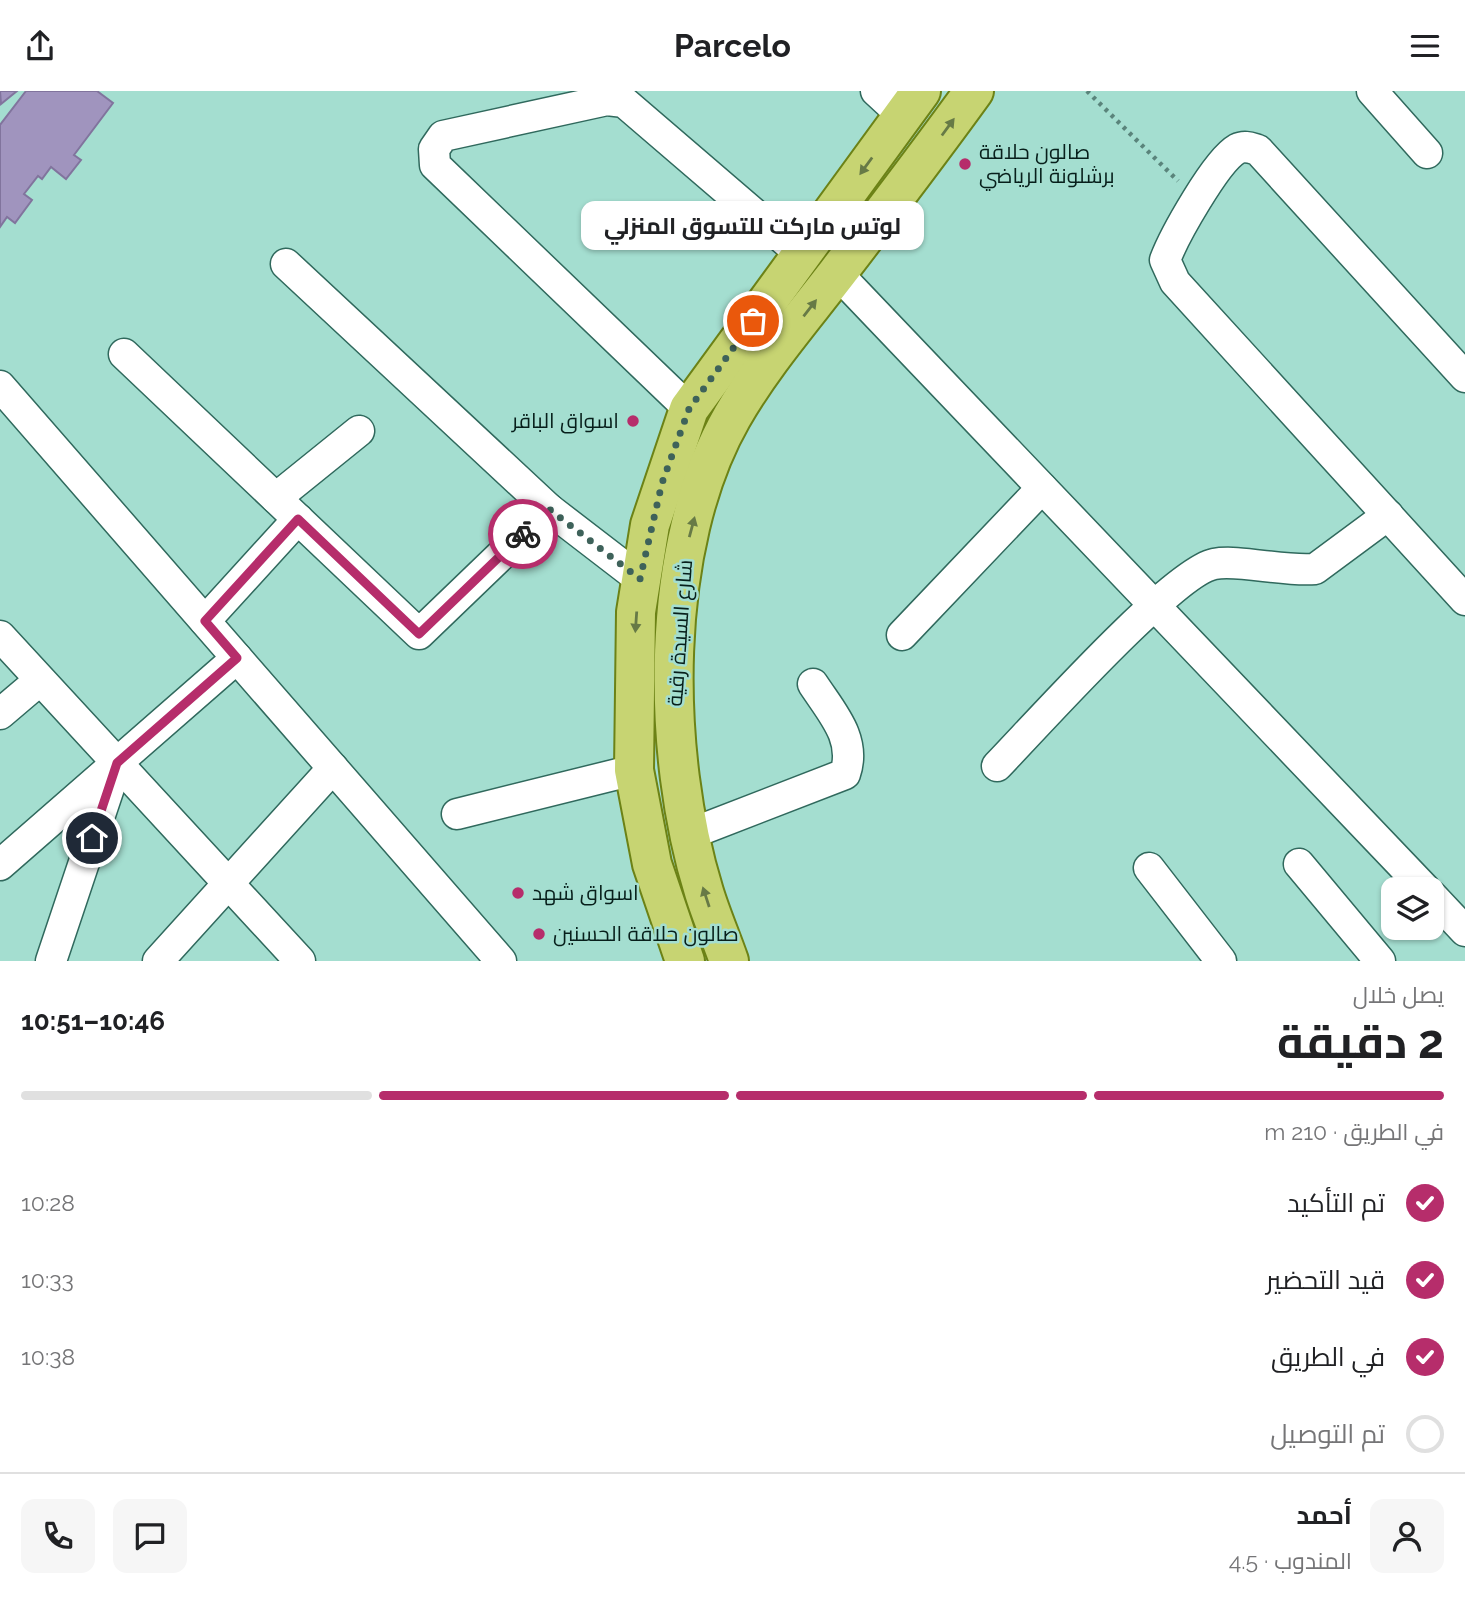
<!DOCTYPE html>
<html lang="ar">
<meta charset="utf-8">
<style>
:root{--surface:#fff;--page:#f6f6f6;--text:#202124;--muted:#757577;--line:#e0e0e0;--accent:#b62d6b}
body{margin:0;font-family:Raleway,Cairo,sans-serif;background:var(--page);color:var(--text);direction:rtl;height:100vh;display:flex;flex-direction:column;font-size:26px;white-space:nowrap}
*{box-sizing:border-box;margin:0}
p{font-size:23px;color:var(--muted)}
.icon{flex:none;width:38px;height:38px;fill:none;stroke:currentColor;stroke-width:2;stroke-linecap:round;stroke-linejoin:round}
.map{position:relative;height:870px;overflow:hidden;direction:ltr}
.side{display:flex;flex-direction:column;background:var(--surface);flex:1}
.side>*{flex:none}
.controls{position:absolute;left:1381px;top:786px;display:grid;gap:14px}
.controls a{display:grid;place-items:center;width:63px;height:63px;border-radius:14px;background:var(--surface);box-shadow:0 2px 5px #0004;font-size:35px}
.pin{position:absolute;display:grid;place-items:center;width:60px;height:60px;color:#fff;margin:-30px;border:4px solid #fff;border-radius:50%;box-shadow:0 2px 7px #0007}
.courier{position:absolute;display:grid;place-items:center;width:70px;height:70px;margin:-35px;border:5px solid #b62d6b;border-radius:50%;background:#fff;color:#222;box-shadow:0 2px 9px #0007}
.bubble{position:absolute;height:49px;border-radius:14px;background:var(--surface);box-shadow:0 2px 5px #0004;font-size:23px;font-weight:700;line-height:49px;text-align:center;direction:rtl}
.head em{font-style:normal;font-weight:700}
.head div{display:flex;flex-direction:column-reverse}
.head{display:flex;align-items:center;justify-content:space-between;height:119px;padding:0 21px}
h1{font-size:46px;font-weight:700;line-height:52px}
.bar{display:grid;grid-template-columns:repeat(4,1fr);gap:10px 7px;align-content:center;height:84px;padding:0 21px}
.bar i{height:9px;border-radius:5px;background:var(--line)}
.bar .current{background:var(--accent)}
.bar p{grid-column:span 4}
.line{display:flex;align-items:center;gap:18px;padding:0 21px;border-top:2px solid var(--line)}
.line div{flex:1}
.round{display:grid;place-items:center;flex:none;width:74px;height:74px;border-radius:14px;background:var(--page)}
ol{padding:0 21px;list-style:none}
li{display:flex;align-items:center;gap:21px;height:77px}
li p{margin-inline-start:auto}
li .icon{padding:7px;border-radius:50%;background:var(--accent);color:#fff;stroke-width:4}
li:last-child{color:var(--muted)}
li i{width:38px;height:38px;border:4px solid var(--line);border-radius:50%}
header{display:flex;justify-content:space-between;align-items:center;height:91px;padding:0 21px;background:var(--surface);font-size:32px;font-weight:700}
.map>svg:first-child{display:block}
.building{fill:#a094be;stroke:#81749d;stroke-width:2}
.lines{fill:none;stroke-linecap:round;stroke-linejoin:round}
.minor-casing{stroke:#30695d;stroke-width:33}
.major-casing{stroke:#6c8216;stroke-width:42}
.path{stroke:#5a847b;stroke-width:4.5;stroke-dasharray:3.5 5;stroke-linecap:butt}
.minor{stroke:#fff;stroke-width:30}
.major{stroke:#c7d472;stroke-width:38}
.oneway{fill:#677a46}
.done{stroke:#3e625a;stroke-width:7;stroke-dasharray:0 12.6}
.route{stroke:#b62d6b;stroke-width:9}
.poi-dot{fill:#b62d6b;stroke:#a4ded0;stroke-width:2.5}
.labels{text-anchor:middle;stroke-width:5;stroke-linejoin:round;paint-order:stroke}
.poi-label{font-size:21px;fill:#071f1b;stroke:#a4ded0;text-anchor:start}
.street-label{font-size:21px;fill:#071f1b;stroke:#a4ded0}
</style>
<header><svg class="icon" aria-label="menu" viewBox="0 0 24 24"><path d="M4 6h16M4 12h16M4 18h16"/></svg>Parcelo<svg class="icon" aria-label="share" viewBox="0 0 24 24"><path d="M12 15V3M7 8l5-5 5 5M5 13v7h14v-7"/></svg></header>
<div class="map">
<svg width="1465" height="870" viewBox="0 0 1465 870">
<rect width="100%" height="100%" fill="#a4ded0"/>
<g class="building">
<polygon points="0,0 17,0 1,13"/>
<polygon points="26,0 97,0 113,12 74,64 81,69 66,88 51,76 42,88 38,85 24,103 32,109 15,132 7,126 0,136 0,34"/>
</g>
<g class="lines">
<g class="minor-casing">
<g id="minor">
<polyline points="876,0 903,25"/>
<polyline points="1372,0 1427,62"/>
<polyline points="286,173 549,418 640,488"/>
<polyline points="837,182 1425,798"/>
<polyline points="124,263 419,543 549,418"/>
<path d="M 1465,286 L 1258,59 C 1251,57 1245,54 1237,58 C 1216,70 1174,145 1165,169 L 1175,191 L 1465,509"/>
<polyline points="0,295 501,870"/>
<polyline points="689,318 435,74 434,58 443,45 607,9 624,11 801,163"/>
<polyline points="276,407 359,340"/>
<polyline points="205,530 298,428"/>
<polyline points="902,544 1042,397"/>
<polyline points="0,545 300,870"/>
<polyline points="0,623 40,589"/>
<path d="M 997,675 C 1034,637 1173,481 1214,473 C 1239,468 1284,481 1315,478 L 1388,424"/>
<polyline points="457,723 634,679"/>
<path d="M 690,743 L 845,683 C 857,648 832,622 813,593"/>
<polyline points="1299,773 1380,870"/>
<polyline points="0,774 237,567"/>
<polyline points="1149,777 1221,870"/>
<polyline points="1432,805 1465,840"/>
<polyline points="51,870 117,673"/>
<polyline points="158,870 333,677"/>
</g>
</g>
<g class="major-casing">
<g id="major">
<polyline points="685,870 652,773 634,679 636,521 650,434 689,318 921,0"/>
<path d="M 729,870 C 721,847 711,824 704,801 C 661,662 658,455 732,326 C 762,274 801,229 838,181 C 884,121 930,61 974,0"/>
</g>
</g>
<polyline class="path" points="1087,0 1178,90"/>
<use href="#minor" class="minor"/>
<use href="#major" class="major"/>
</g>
<defs><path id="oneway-solid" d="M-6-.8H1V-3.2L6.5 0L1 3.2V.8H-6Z" transform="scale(1.75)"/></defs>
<g class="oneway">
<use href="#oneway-solid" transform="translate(948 36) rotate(-54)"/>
<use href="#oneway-solid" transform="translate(866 75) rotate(126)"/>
<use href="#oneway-solid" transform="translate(810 217) rotate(-52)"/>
<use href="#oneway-solid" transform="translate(692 436) rotate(-75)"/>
<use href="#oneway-solid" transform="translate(636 531) rotate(94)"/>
<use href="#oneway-solid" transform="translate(706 806) rotate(-108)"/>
</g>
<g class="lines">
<polyline class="done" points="523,443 549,418 640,488 662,392 689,318 753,230"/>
<polyline class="route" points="92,747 117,672 237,567 205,530 298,428 419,543 523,443"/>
</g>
<g class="poi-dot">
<circle cx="965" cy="73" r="7"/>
<circle cx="633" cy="330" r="7"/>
<circle cx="518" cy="802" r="7"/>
<circle cx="539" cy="843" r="7"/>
</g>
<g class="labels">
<g class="poi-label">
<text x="979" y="68">صالون حلاقة<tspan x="979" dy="24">برشلونة الرياضي</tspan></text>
<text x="619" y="337" text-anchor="end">اسواق الباقر</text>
<text x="532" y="809">اسواق شهد</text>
<text x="553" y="850">صالون حلاقة الحسنين</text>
</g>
<g class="street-label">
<text transform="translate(680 542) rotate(-86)" y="7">شارع السيدة رقية</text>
</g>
</g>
</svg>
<div class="controls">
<a><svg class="icon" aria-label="layers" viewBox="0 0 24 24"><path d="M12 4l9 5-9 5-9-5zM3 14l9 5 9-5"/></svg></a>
</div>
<div class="pin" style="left:753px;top:230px;background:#ea580c"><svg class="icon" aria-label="bag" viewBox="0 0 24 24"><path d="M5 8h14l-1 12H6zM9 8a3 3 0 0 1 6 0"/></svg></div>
<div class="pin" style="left:92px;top:747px;background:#1f2937"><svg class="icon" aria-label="home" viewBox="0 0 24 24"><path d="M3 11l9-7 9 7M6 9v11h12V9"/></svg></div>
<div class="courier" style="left:523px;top:443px"><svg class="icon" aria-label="bike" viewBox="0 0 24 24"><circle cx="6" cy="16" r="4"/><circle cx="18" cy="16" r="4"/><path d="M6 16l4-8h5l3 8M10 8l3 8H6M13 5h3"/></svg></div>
<div class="bubble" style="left:581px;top:110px;width:343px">لوتس ماركت للتسوق المنزلي</div>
</div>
<section class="side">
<div class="head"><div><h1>2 دقيقة</h1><p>يصل خلال</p></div><em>10:46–10:51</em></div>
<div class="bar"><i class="current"></i><i class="current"></i><i class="current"></i><i></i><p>في الطريق · 210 m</p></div>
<ol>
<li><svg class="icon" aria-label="check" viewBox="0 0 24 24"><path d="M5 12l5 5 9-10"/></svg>تم التأكيد<p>10:28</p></li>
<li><svg class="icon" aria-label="check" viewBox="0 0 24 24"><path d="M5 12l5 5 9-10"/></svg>قيد التحضير<p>10:33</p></li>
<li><svg class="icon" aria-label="check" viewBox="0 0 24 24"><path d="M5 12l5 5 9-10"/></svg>في الطريق<p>10:38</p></li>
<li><i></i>تم التوصيل</li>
</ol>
<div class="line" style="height:126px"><a class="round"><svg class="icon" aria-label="person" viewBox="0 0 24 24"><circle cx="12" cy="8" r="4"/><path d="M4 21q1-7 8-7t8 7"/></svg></a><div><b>أحمد</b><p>المندوب · 4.5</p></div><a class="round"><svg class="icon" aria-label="chat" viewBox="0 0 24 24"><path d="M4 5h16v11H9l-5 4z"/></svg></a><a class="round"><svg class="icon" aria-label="phone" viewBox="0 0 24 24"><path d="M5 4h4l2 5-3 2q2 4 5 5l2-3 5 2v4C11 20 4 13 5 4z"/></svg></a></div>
</section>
